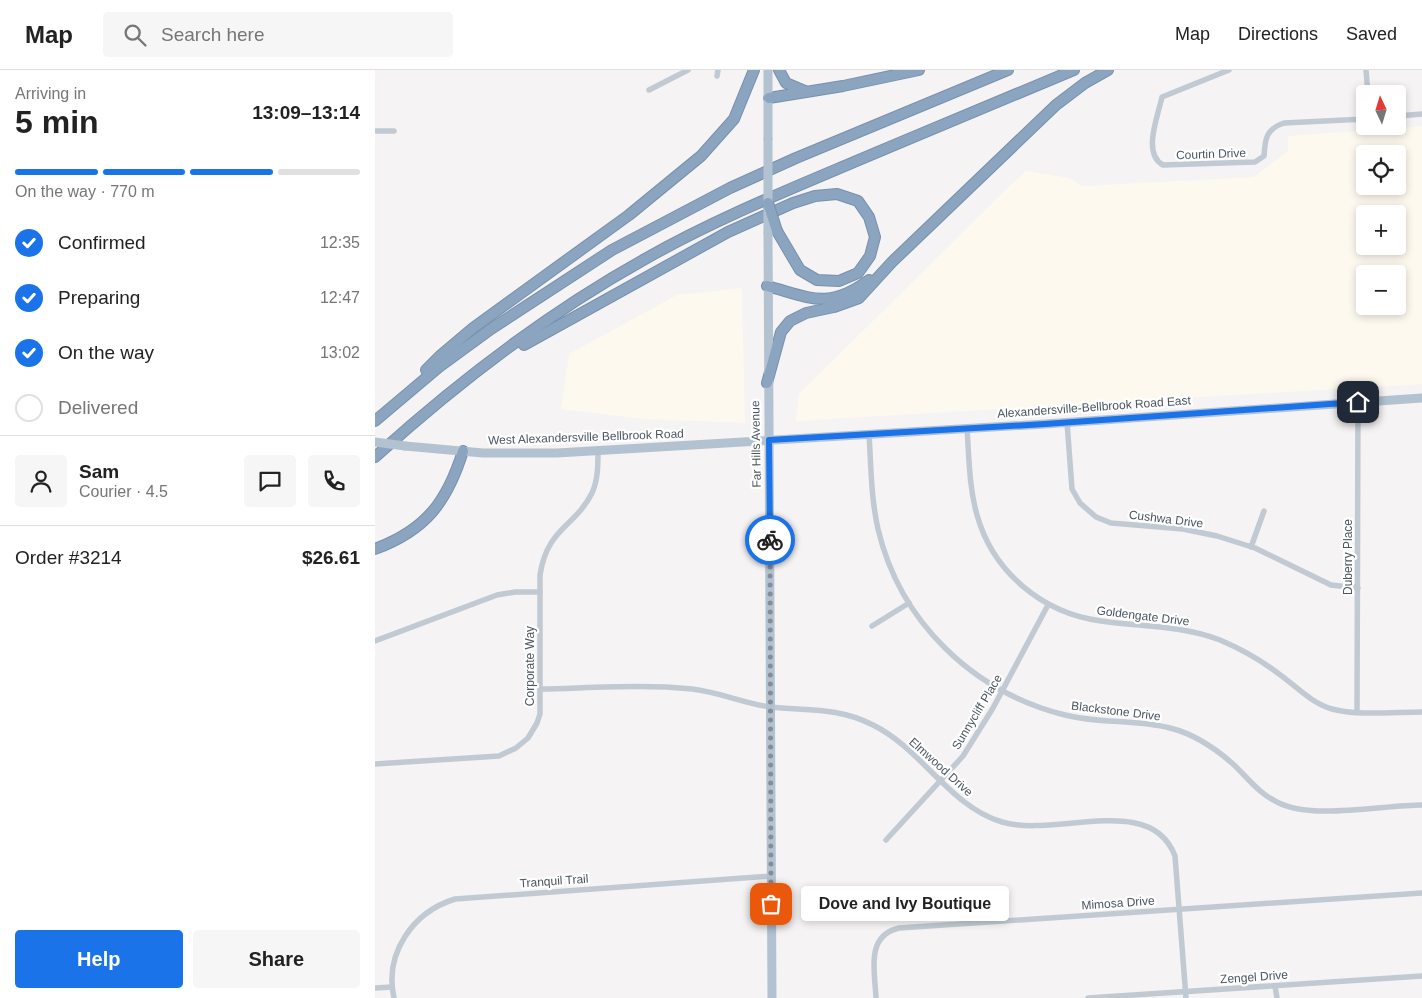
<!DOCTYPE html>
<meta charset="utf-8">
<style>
:root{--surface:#fff;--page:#f6f6f6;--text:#222;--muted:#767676;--line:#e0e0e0;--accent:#1a73e8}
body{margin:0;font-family:Arial,sans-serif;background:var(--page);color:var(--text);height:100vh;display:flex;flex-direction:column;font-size:19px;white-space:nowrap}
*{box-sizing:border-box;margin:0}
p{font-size:16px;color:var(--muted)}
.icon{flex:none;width:28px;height:28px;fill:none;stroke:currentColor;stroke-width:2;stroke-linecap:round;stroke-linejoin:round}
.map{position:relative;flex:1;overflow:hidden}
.drawer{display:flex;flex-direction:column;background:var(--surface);width:375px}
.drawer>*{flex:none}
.needle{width:32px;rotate:356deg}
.tools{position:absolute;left:981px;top:15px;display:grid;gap:10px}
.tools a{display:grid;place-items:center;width:50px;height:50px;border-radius:5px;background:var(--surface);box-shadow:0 2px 8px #0003;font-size:25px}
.pin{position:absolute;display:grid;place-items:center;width:42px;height:42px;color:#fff;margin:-21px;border-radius:10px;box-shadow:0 2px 8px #0006}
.courier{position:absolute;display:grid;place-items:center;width:50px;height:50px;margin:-25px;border:4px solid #1a73e8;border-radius:50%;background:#fff;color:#222;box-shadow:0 1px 6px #0007}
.bubble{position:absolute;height:35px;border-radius:5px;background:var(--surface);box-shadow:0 2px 8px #0003;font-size:16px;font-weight:700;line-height:35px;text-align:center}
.summary em{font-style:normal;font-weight:700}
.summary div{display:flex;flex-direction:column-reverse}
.summary{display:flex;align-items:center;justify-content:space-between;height:85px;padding:0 15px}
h1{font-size:32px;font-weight:700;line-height:38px}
.bar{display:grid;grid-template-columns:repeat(4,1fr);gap:8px 5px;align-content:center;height:60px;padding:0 15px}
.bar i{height:6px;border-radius:4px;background:var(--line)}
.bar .on{background:var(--accent)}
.bar p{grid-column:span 4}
.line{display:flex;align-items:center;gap:12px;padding:0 15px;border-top:1px solid var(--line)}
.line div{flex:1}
.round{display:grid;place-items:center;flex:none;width:52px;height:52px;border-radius:5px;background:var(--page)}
ol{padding:0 15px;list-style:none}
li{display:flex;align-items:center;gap:15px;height:55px}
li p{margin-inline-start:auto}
li .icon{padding:5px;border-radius:50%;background:var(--accent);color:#fff;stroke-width:4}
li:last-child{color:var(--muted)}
li i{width:28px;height:28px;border:2px solid var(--line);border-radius:50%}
.cta{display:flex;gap:10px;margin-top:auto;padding:10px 15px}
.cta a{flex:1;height:58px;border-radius:5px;background:var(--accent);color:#fff;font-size:20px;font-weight:700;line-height:58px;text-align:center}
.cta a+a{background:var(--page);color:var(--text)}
header{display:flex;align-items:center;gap:30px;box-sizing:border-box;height:70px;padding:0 25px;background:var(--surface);border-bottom:1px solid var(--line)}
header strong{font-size:24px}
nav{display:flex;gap:28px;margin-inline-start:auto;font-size:18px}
.search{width:350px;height:45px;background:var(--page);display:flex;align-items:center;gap:12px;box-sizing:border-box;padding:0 18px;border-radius:5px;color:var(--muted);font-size:19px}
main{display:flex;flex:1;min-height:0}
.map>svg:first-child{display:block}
.commercial{fill:#fdf9ef;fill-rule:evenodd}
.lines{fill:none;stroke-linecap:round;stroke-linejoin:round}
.motorway-casing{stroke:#7690ad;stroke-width:12}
.minor{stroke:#c1cad2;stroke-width:5.5}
.primary{stroke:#b3c2d1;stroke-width:9}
.motorway{stroke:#8ba5c1;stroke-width:10}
.motorway-bridge-casing{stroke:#7690ad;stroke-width:12;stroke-linecap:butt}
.primary-bridge{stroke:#b3c2d1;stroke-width:9}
.motorway-bridge{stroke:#8ba5c1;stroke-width:10}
.done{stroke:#868d94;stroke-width:5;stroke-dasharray:0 9}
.route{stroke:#1a73e8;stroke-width:6}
.labels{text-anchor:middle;stroke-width:4.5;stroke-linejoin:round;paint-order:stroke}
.street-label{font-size:12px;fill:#4a5661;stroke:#fff}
</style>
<header>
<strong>Map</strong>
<div class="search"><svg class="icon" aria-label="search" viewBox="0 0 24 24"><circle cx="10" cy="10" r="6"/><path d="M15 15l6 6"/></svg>Search here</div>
<nav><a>Map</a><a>Directions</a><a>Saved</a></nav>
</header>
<main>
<section class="drawer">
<div class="summary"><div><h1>5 min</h1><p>Arriving in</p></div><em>13:09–13:14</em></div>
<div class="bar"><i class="on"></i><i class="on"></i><i class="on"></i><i></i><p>On the way · 770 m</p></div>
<ol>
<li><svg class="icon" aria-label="check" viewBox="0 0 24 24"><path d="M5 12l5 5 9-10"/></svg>Confirmed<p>12:35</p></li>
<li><svg class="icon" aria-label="check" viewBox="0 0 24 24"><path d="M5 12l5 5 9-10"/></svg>Preparing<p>12:47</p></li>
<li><svg class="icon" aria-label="check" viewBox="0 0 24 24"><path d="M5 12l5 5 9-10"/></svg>On the way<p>13:02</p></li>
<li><i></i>Delivered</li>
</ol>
<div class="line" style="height:90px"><a class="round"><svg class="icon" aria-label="person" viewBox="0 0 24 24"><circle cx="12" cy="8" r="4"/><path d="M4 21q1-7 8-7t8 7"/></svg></a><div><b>Sam</b><p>Courier · 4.5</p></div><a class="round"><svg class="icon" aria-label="chat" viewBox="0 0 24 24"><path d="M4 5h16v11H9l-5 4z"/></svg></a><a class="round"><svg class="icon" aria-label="phone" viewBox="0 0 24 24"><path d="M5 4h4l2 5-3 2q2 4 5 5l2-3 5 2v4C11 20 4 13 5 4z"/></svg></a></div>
<div class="line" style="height:65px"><div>Order #3214</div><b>$26.61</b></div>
<div class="cta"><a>Help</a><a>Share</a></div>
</section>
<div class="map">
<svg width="1047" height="928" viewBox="0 0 1047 928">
<rect width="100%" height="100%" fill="#f5f3f3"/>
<g class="commercial">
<path d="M 1047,56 L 1047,314 L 421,351 L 424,324 L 650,101 L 694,108 L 708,116 L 879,107 L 913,81 L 913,66 ZM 990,84 L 1022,84 L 1022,116 L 990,116 ZM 990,144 L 1022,144 L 1022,176 L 990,176 ZM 990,204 L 1022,204 L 1022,236 L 990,236 Z"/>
<polygon points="367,218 370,353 268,349 186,339 194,284 302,225"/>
</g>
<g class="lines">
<g class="motorway-casing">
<g id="motorway">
<polyline points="404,0 411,13 430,21"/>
<polyline points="394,28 468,16 544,0"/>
<path d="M 392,216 C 437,228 453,240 494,210"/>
<polyline points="149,275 353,162 418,133 440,126 462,124 483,131 494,147 500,167 495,186 483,203 464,211 442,210 425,200 402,161"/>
<polyline points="51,300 66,285 98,258 254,145 326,86 359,49 379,0"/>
<polyline points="392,313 406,262 415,251 431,243 459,237 484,228 517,192 681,35 710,13 733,0"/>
<polyline points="0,351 64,297 116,259 237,180 355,118 421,88 633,0"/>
<path d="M 0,387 C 82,313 173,243 270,189 C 337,151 408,122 479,92 C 552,61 625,31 699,0"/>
<path d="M 0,479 C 51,460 72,432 88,381"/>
</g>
</g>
<g class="minor">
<path d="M 854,0 L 787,27 C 783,46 767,84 788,95 L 880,92 L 889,86 C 890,69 891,59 909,53 L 990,49"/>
<polyline points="991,0 993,24"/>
<polyline points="342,6 343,0"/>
<polyline points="274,20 313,0"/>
<polyline points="1022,46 1047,44"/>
<polyline points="0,61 19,61"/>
<polyline points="692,352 697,419 705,433 721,447 736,453 808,459 842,466 880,478 956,515 983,518"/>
<path d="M 592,358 C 594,387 594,417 602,445 C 618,502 667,543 726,551 C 767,557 805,555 845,570 C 866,579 886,590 904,604 C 921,616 936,633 957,639 C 982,646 1020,642 1047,642"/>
<path d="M 494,364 C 496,396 496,428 503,459 C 525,552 598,622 690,645 C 724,654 761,649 795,658 C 819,664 840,678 858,694 C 873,708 884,724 904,733 C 939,750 1007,735 1047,735"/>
<polyline points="876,477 889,441"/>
<polyline points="497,556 534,533"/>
<polyline points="0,571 122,525 140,522 165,522"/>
<path d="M 166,619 C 215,618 269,614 317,619 C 344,622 368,633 395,637 C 432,641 463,637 498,655 C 547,679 574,736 627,752 C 681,768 776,722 800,786 L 811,928"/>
<polyline points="982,642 983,332"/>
<path d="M 0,694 L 124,686 L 141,678 L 153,668 L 162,653 L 165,644 L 165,505 C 172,458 200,457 217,423 C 223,410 223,395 223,380"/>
<polyline points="511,770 588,686 618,638 673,535"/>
<polyline points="900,916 902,928"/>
<polyline points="0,918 17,917"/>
<path d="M 19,928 C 9,883 38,842 80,829 L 396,806"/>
<path d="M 501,928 C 500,902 490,866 524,858 L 1047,823"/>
<polyline points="713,928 1047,906"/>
</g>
<g class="primary">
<polyline points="393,0 393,69"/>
<polyline points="393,163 397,928"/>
<polyline points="30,376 108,383 182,383 670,354 1047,328"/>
</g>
<use href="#motorway" class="motorway"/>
<g class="motorway-bridge-casing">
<polyline id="motorway-bridge" points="393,133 402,161"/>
</g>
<g class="primary-bridge">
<polyline points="393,163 393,69"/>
<polyline points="0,372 30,376"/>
</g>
<use href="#motorway-bridge" class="motorway-bridge"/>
</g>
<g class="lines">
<polyline class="done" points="395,470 396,834"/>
<polyline class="route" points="395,470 394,370 670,354 983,332"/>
</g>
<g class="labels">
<g class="street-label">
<text transform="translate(836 84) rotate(-2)" y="4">Courtin Drive</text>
<text transform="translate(719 337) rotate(-4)" y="4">Alexandersville-Bellbrook Road East</text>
<text transform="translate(211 367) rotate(-2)" y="4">West Alexandersville Bellbrook Road</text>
<text transform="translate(381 374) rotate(-91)" y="4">Far Hills Avenue</text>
<text transform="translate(791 449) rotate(7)" y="4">Cushwa Drive</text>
<text transform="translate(973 487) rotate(-90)" y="4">Duberry Place</text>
<text transform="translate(768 546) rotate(7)" y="4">Goldengate Drive</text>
<text transform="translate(155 596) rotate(-90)" y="4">Corporate Way</text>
<text transform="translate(741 641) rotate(7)" y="4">Blackstone Drive</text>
<text transform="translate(602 642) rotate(-59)" y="4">Sunnycliff Place</text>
<text transform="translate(566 697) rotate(42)" y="4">Elmwood Drive</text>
<text transform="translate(179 811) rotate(-4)" y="4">Tranquil Trail</text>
<text transform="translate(743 833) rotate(-4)" y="4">Mimosa Drive</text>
<text transform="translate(879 907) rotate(-4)" y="4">Zengel Drive</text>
</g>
</g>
</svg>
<div class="tools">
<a><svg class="needle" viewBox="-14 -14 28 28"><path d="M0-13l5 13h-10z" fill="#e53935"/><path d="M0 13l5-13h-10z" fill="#767676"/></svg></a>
<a><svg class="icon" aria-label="locate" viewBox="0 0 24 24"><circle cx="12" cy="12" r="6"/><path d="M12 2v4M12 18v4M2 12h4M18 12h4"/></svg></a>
<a>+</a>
<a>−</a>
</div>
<div class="pin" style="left:396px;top:834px;background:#ea580c"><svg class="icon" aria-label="bag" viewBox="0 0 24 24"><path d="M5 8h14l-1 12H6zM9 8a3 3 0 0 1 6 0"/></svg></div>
<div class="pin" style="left:983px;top:332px;background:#1f2937"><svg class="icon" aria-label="home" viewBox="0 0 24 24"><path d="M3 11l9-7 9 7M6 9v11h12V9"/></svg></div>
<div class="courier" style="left:395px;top:470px"><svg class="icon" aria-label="bike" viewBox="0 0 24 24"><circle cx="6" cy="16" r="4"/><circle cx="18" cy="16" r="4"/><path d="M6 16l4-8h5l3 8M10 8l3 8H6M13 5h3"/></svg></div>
<div class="bubble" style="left:426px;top:816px;width:208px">Dove and Ivy Boutique</div>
</div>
</main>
